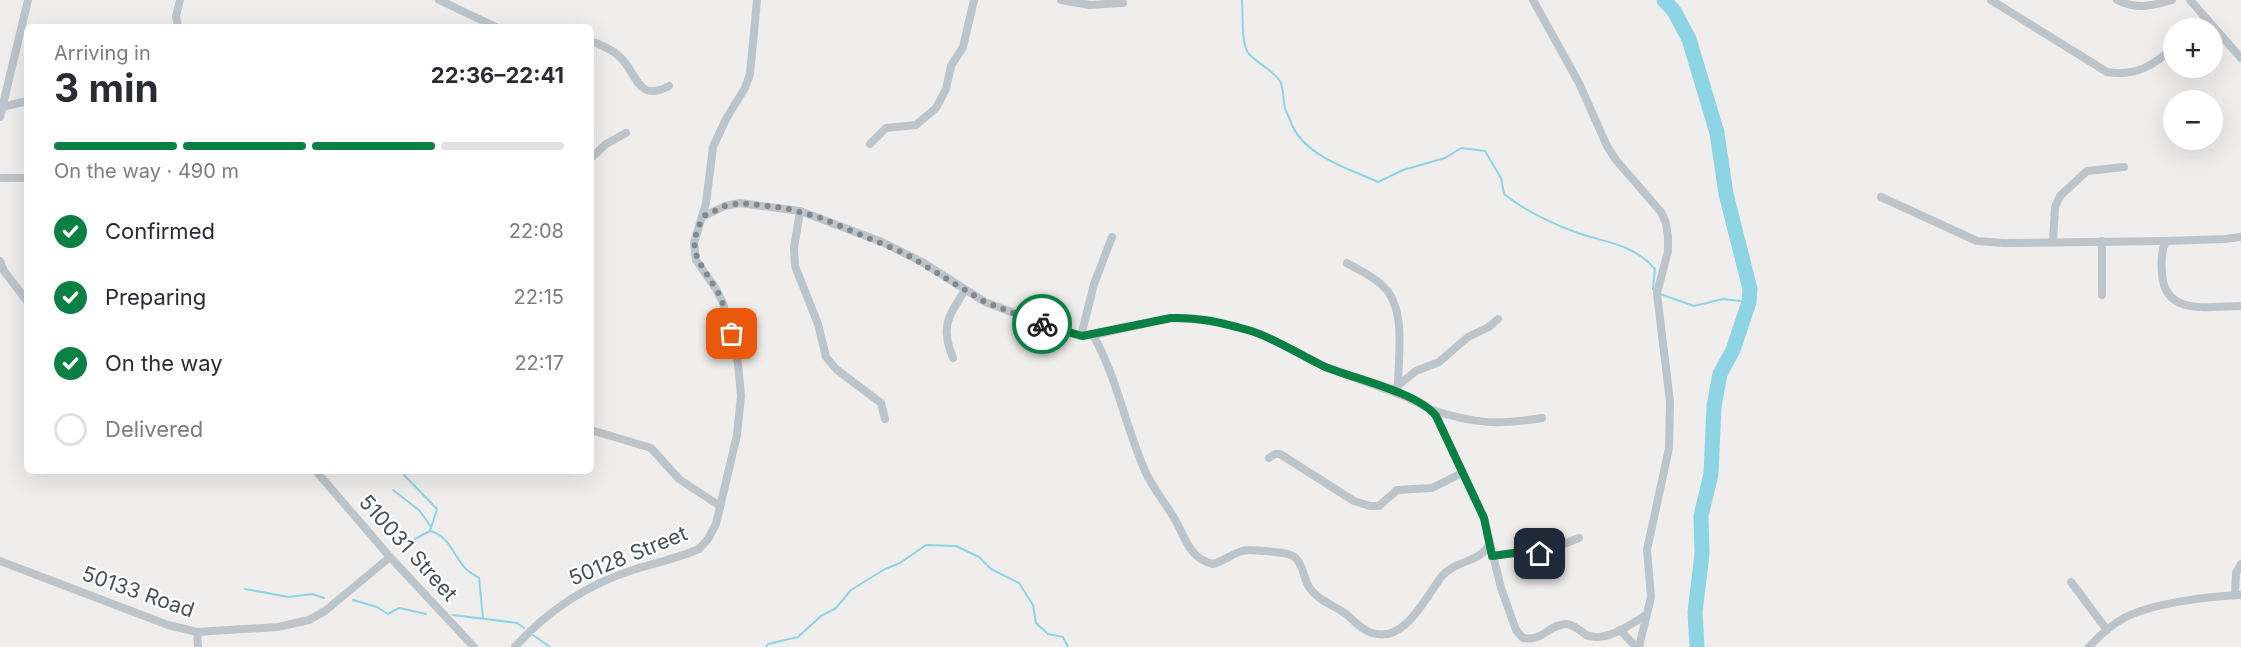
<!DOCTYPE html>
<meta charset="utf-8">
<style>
:root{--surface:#fff;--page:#f2f2f3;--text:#2b2b33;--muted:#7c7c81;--line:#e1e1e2;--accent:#0b8043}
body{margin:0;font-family:Inter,sans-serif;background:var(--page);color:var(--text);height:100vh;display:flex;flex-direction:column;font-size:22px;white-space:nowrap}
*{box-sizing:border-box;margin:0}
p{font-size:20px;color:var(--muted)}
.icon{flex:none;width:33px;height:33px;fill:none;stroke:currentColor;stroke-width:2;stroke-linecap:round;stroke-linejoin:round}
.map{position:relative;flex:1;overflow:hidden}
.panel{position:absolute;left:24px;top:24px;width:570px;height:450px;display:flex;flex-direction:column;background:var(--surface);border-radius:9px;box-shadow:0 6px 24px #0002}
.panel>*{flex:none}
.fabs{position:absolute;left:2163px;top:18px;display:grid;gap:12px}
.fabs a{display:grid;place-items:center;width:60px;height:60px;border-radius:50%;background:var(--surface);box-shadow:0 6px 24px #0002;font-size:30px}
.pin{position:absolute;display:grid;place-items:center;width:51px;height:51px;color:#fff;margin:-26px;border-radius:12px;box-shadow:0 3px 9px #0006}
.courier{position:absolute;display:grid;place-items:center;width:60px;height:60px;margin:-30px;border:4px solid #0b8043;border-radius:50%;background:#fff;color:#222;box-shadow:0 2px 8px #0007}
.overview em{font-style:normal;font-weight:700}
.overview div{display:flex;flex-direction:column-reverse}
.overview{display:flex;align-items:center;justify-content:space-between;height:102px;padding:0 30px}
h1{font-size:39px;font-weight:700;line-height:45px}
.bar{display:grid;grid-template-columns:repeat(4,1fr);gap:9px 6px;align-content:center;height:72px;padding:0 30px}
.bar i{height:8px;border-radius:4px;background:var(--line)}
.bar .active{background:var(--accent)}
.bar p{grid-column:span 4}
ol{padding:0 30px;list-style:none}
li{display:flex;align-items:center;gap:18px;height:66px}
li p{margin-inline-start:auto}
li .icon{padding:6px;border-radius:50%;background:var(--accent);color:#fff;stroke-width:4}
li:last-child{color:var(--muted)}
li i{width:33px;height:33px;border:3px solid var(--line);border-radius:50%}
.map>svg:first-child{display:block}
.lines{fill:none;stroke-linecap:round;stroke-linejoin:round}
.stream{stroke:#8dd5e5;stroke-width:2}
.river{stroke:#8dd5e5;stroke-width:15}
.minor{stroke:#bcc5cb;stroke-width:8}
.done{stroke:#82888d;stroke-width:6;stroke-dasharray:0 10.8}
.route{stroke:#0b8043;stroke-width:8}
.labels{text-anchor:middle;stroke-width:4.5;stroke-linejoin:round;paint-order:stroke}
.street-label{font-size:21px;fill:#465159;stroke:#fff}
</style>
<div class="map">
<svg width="2241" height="647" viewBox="0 0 2241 647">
<rect width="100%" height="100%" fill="#f0eded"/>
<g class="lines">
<g class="stream">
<path d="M 1242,0 C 1243,13 1241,45 1249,54 C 1258,64 1272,69 1280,81 C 1284,88 1283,100 1285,108 C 1287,114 1290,119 1292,125 C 1306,157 1350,169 1378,182 L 1403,170 L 1445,158 L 1461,148 L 1485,151 L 1501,178 L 1504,194 C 1524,210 1551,223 1575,232 C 1606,243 1632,243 1655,269 L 1653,289 L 1655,292"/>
<polyline points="1660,294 1694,306 1723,299 1749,302"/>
<polyline points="404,475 437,509 430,531"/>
<polyline points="393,490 420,511 431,527"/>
<path d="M 403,542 L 413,540 L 430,531 C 449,535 454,557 466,569 C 470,573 475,575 479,578 L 483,618"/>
<polyline points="245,589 289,597 312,594 324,598"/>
<polyline points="353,600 377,607 388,614 399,608 426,614"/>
<polyline points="453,615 517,623 524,628"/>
<polyline points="533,635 550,647"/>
<polyline points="766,647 768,644 798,637 821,616 836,608 851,590 885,569 900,563 926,545 956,546 979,557 991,569 1019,583 1033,605 1036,623 1048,634 1063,637 1068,647"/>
</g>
<polyline class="river" points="1664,0 1674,11 1689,39 1717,133 1726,194 1750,289 1749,302 1733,350 1720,374 1714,406 1711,474 1701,516 1702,554 1695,612 1697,647"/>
<g class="minor">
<polyline points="439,0 496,27"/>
<polyline points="1061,0 1090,5 1123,3"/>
<polyline points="1533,0 1579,83 1607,146 1616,160 1661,212 1666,223 1668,237 1668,251 1657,293 1670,402 1669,448 1647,550 1651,597 1639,647"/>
<path d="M 1991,0 L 2107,72 C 2136,77 2154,65 2174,47"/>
<path d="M 2117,0 C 2136,10 2152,6 2172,0"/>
<polyline points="2190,0 2241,58"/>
<polyline points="178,27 176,16 180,0"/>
<polyline points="2195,28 2206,19"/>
<path d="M 591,41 C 601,45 612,49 620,57 C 638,74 637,103 669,86"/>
<polyline points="2,107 27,101"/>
<polyline points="0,117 28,0"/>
<polyline points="870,144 886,128 916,125 936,108 946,89 951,66 963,47 974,0"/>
<polyline points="591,158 606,144 626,133"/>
<polyline points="0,178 27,178"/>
<polyline points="1881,197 1977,241 2004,243 2166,241"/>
<polyline points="800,211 794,248 795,266 818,324 826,357 836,369 881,403 885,419"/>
<path d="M 704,216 L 725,206 L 740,203 L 800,211 L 882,242 L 922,262 L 985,302 L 1061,331 L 1081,336 L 1093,335 L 1171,318 L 1209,320 L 1261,334 L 1326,367 L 1404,396 L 1432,410 L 1436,416 L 1484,518 L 1501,588 L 1516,630 L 1523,638 C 1543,642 1549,624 1566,624 C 1574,624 1580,631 1586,635 C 1606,643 1631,624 1646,615"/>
<path d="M 2241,237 L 2225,239 L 2166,241 C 2161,251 2161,262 2162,273 C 2164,317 2210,306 2241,306"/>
<polyline points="2053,242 2055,207 2060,196 2087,171 2124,167"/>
<polyline points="0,261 4,271 27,301"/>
<path d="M 1347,263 C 1359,270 1373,276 1383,286 C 1407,309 1398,356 1398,386"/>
<polyline points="2102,295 2102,241"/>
<path d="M 1093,335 C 1117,377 1126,429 1146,473 C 1154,490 1166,504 1176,521 C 1185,538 1191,560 1213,564 C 1224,561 1232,554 1242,551 C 1248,549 1281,552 1288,554 C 1303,558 1302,575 1309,587 C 1317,600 1334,605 1346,614 C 1354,621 1362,630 1372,633 C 1405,644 1426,596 1442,576 C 1455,560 1481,563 1490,543"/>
<polyline points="1081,336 1094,284 1112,237"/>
<path d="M 953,358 C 940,327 948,317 965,290"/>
<polyline points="1395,388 1416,371 1439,362 1468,337 1489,327 1498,319"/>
<path d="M 1432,410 C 1476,424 1497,425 1542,418"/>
<polyline points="591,430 651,448 679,479 720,506"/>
<polyline points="1269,458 1275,454 1280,454 1354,501 1370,506 1379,506 1397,490 1432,488 1462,473"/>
<polyline points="316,471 390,557 474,647"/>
<polyline points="1492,556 1514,553 1536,555 1579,538"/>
<polyline points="0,561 168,625 197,632 278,627 309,620 325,611 390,557"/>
<polyline points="2071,582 2107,630"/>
<polyline points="2235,595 2236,573 2241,564"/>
<polyline points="1620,630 1636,647"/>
<polyline points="197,632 198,647"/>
<path d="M 515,647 C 548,610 586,585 633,570 C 655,563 678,558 699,549 L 708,539 L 716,524 L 737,435 L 741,396 L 738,363 L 723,303 L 716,289 L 696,260 L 694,243 L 706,203 L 713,147 L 726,119 L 745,88 L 750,74 L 757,0"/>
<path d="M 2089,647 C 2100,635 2112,624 2126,617 C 2154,603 2210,596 2241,595"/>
</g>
</g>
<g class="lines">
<path class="done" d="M 732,334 C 727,319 724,302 716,289 C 698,259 685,250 704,216 L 725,206 L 740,203 L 785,208 L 821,218 L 904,253 L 985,302 L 1042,324"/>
<path class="route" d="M 1042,324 L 1082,336 L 1171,318 C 1198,317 1223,323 1248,330 C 1275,338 1298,354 1323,366 C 1351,378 1418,392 1436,416 L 1484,518 L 1492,556 L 1514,553 L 1540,554"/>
</g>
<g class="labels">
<g class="street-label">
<text transform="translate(408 548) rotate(48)" y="7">510031 Street</text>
<text transform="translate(628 556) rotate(-22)" y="7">50128 Street</text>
<text transform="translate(138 592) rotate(19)" y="7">50133 Road</text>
</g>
</g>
</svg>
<div class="fabs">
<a>+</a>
<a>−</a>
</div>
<div class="pin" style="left:732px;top:334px;background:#ea580c"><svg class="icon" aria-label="bag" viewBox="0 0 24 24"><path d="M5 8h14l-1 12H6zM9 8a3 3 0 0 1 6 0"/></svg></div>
<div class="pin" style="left:1540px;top:554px;background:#1f2937"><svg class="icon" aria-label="home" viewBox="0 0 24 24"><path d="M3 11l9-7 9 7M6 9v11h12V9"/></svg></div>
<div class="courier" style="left:1042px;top:324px"><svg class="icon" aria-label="bike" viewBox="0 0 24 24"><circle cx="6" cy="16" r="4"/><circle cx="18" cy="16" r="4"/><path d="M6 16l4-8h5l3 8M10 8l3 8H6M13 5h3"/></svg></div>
<section class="panel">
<div class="overview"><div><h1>3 min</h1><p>Arriving in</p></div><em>22:36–22:41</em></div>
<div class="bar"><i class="active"></i><i class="active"></i><i class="active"></i><i></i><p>On the way · 490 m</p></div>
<ol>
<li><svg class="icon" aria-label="check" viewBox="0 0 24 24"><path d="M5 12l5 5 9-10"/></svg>Confirmed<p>22:08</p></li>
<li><svg class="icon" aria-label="check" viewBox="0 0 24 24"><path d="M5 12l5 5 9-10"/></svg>Preparing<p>22:15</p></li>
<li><svg class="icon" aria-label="check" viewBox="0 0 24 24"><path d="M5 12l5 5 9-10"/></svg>On the way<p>22:17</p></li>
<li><i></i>Delivered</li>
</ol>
</section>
</div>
